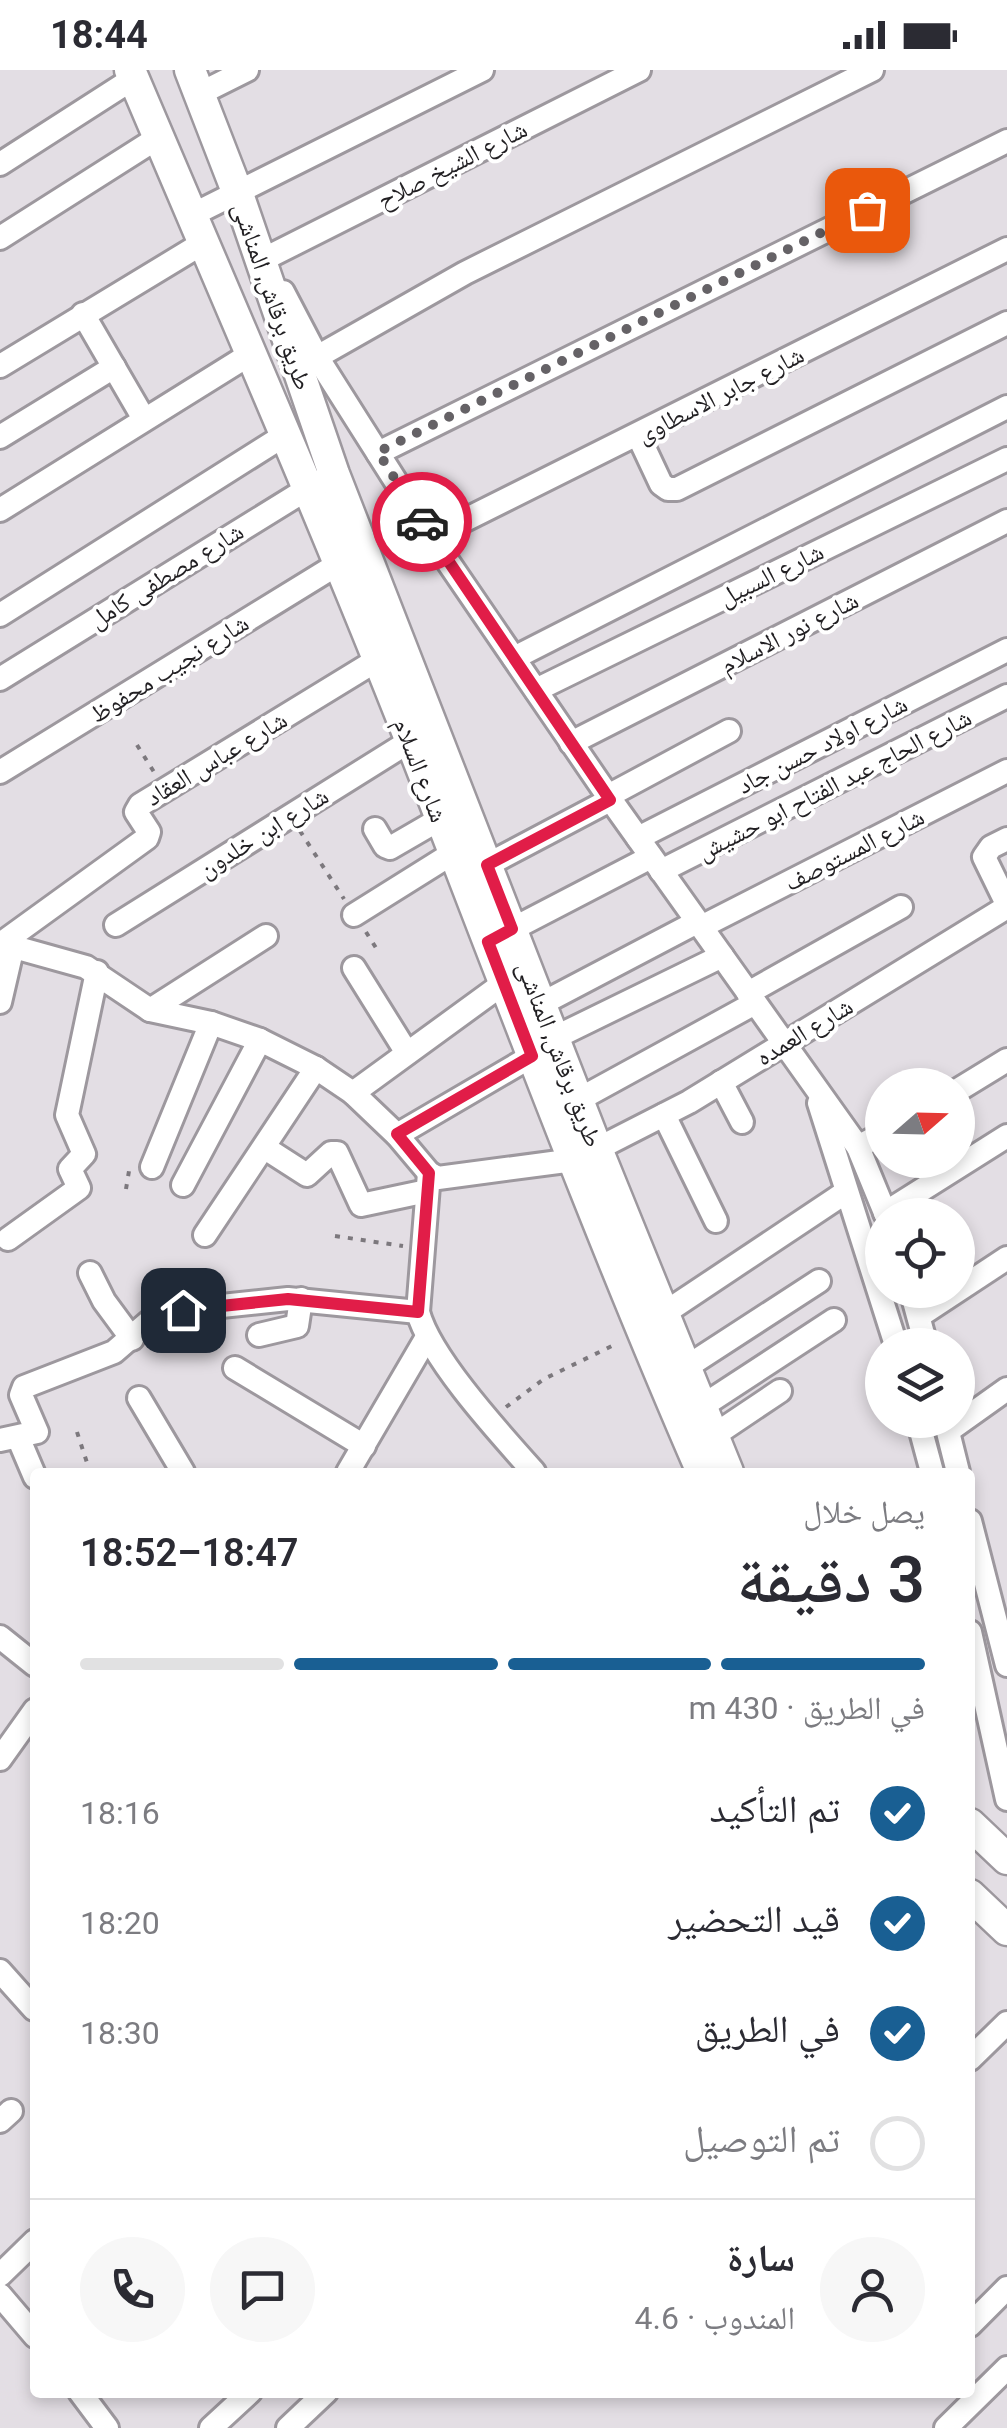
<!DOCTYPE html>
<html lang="ar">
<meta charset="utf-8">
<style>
:root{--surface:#fff;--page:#f7f7f7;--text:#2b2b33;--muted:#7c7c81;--line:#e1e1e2;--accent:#195f93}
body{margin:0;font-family:Roboto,"Noto Naskh Arabic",sans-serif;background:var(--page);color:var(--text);direction:rtl;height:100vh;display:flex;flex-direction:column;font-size:38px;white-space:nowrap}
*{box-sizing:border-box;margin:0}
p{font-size:32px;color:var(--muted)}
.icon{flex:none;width:55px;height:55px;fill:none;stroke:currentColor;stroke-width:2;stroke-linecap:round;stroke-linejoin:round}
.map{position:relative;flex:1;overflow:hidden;direction:ltr}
.sheet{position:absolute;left:30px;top:1398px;width:945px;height:930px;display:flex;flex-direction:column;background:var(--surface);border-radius:10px;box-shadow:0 5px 15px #0003;direction:rtl}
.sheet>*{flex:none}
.needle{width:65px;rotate:70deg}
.tools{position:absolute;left:865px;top:998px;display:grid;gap:20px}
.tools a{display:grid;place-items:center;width:110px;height:110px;border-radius:50%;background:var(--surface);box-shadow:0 5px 15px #0003;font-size:50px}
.pin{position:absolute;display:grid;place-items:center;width:85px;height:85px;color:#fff;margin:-42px;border-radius:20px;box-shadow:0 5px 15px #0006}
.courier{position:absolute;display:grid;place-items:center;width:100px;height:100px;margin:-50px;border:8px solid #e11d48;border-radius:50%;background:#fff;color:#222;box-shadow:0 2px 12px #0007}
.headline em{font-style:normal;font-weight:600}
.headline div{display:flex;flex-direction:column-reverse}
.headline{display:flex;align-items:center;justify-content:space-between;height:170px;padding:0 50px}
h1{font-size:65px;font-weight:600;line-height:75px}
.bar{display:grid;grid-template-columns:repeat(4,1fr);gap:15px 10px;align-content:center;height:120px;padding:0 50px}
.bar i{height:12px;border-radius:8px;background:var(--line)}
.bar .current{background:var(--accent)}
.bar p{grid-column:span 4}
.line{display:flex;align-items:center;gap:25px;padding:0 50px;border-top:2px solid var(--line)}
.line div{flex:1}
.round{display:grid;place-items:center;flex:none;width:105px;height:105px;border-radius:52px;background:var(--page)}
ol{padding:0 50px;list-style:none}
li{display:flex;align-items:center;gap:30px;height:110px}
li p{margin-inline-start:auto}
li .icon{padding:10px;border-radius:50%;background:var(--accent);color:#fff;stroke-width:4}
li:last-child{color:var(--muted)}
li i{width:55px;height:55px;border:5px solid var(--line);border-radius:50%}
.status{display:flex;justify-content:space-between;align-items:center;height:70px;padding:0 50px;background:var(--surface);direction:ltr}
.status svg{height:28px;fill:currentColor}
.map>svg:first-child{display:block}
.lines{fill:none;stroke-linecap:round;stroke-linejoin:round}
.street-casing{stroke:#9d989e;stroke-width:28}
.secondary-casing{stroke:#9d989e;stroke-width:35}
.path{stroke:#7c787d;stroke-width:4;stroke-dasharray:5 8;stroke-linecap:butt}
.street{stroke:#fff;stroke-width:22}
.secondary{stroke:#fff;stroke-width:30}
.done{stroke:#656266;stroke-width:10;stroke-dasharray:0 18}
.route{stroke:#e11d48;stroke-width:12}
.labels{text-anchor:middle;stroke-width:8;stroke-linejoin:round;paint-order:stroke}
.street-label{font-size:25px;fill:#211f22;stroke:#fff}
</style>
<div class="status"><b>18:44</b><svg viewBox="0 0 49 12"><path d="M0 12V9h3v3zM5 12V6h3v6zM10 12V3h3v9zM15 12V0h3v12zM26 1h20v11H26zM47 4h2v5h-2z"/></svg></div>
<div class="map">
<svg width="1007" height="2358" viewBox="0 0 1007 2358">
<rect width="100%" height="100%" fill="#e3dee4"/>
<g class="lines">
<g class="street-casing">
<g id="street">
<polyline points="199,24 247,0"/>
<polyline points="0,94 134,8"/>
<polyline points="192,145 482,0"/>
<polyline points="0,168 159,67"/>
<polyline points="266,188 639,0"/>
<polyline points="283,222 317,287 431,467 608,726 858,1077 886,1145"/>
<polyline points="83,244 144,349"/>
<polyline points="317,287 465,203 872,0"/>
<polyline points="0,296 203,173"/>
<polyline points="638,365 661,414 668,419 677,419 1007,253"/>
<polyline points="0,367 114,297"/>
<polyline points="378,383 1007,71"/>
<polyline points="0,440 252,283"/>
<polyline points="431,467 1007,179"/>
<polyline points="0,545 285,365"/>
<polyline points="514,588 1007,337"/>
<polyline points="0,609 320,411"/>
<polyline points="536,620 1007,389"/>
<polyline points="571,673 1007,451"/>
<polyline points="0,702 338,494"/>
<polyline points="608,726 729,661"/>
<polyline points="375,759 385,776 390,778 440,749"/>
<polyline points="638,768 1007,580"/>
<polyline points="1007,769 991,777 984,787 1007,834"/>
<polyline points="487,795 610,730"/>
<polyline points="661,801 1007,626"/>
<polyline points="354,845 453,783"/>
<polyline points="116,855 410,671"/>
<polyline points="701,857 1007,701"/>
<polyline points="499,866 651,787"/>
<polyline points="0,873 86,897 150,940 211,953 260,970 316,998 353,1023 397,1065 429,1103 438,1108 589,1088"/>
<polyline points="2,873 147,768 149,762 136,742 140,735 377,590"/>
<polyline points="354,898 407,983"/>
<polyline points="748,923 901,837"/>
<polyline points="0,932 13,876"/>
<polyline points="541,934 697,852"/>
<polyline points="150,940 266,866"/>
<polyline points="554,968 722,886"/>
<polyline points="721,1012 742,1052"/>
<polyline points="958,1020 1007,990"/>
<polyline points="353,1023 504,913"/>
<polyline points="578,1030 755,933"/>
<polyline points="819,1033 896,1275"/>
<polyline points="664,1045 716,1151"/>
<polyline points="397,1065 532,986"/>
<polyline points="858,1077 882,1064"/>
<polyline points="265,1078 307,1105 331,1083 337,1083 361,1135 427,1121"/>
<polyline points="597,1079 689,1032 1007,837"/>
<polyline points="152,1097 211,953"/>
<path d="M 429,1103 L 418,1242 C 430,1288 501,1365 534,1402"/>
<polyline points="183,1115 260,970"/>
<polyline points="885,1143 1007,1066"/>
<polyline points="205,1165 316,998"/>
<polyline points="8,1169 79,1118 70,1099 84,1084 67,1045 97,902"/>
<polyline points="90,1203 104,1231 132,1269"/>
<polyline points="911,1220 926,1275"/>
<polyline points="663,1244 846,1122"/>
<polyline points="919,1246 1007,1188"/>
<polyline points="259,1265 297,1256 301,1229"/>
<polyline points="235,1298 364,1376"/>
<polyline points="685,1298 819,1211"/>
<polyline points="139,1328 183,1402"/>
<polyline points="701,1337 834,1250"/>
<polyline points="918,1350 932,1402"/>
<polyline points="945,1350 958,1402"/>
<polyline points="948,1361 1007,1319"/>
<polyline points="713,1366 780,1321"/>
<polyline points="18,1367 35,1407"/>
<polyline points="0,1370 37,1362 21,1325 24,1317 114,1282 151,1250 174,1241 288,1229 418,1242"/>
<polyline points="348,1402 427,1267"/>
<polyline points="970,1451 1007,1595"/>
<polyline points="970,1562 1007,1729"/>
<polyline points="0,1567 35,1595"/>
<polyline points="0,1689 35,1640"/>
<polyline points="0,1901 34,1939"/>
<polyline points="970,1989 1007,1953"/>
<polyline points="0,2051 11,2041"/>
<polyline points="0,2205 35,2171"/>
<polyline points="0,2225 35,2266"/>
<polyline points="970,2255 1007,2218"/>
<polyline points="80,2322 107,2358"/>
<polyline points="211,2358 250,2322"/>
<polyline points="288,2358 326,2322"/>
<polyline points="946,2358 1007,2298"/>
</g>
</g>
<g class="secondary-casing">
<g id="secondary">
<path d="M 130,0 C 225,224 323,448 412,674 C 507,918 598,1163 702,1402"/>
<polyline points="190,0 238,124 334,404 597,1079 728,1402"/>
<polyline points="970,1754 1007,1789"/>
<polyline points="970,1825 1007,1860"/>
</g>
</g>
<g class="path">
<polyline points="137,675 154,702"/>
<polyline points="300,761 344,829"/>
<polyline points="366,862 378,881"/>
<polyline points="126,1119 130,1095"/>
<polyline points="335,1166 403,1176"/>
<polyline points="506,1337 544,1309 618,1273"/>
<polyline points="77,1362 90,1402"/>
</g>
<use href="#street" class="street"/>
<use href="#secondary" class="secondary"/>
</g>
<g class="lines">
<polyline class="done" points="422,452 378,382 867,140"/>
<polyline class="route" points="183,1240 288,1229 418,1242 429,1103 397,1064 532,986 488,872 512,859 487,795 610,730 422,452"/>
</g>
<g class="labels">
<g class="street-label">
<text transform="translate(452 94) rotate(-27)" y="9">شارع الشيخ صلاح</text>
<text transform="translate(273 226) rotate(71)" y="9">طريق برقاش, المناشى</text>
<text transform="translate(720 324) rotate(-27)" y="9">شارع جابر الاسطاوى</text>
<text transform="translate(771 504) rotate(-26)" y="9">شارع السبيل</text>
<text transform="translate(166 505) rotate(-32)" y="9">شارع مصطفى كامل</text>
<text transform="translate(789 562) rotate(-27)" y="9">شارع نور الاسلام</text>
<text transform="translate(169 598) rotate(-32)" y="9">شارع نجيب محفوظ</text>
<text transform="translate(822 674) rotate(-27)" y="9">شارع اولاد حسن جاد</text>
<text transform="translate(216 688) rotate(-31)" y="9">شارع عباس العقاد</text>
<text transform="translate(421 700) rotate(69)" y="9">شارع السلام</text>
<text transform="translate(834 714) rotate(-27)" y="9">شارع الحاج عبد الفتاح ابو حشيش</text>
<text transform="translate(263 762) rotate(-32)" y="9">شارع ابن خلدون</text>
<text transform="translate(854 779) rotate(-27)" y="9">شارع المستوصف</text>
<text transform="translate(804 961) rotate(-31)" y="9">شارع العمده</text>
<text transform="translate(560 984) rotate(69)" y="9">طريق برقاش, المناشى</text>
</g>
</g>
</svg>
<div class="tools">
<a><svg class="needle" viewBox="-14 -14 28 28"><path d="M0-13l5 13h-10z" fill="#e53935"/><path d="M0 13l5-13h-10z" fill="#7c7c81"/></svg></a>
<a><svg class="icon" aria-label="locate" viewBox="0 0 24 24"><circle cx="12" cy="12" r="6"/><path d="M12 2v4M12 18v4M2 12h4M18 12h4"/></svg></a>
<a><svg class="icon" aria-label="layers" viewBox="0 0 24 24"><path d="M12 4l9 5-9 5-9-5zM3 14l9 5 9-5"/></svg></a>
</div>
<div class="pin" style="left:867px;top:140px;background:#ea580c"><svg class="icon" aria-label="bag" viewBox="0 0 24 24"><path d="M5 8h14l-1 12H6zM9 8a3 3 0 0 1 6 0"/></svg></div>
<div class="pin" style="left:183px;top:1240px;background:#1f2937"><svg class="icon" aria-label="home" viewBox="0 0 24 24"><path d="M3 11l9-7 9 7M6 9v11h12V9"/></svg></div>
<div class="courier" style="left:422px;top:452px"><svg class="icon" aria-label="car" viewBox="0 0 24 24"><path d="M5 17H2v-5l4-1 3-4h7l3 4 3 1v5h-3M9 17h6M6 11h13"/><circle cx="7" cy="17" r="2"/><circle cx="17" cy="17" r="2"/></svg></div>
<section class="sheet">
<div class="headline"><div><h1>3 دقيقة</h1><p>يصل خلال</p></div><em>18:47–18:52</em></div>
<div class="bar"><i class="current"></i><i class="current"></i><i class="current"></i><i></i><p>في الطريق · 430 m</p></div>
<ol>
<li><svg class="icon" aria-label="check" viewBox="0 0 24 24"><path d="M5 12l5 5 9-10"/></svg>تم التأكيد<p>18:16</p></li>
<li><svg class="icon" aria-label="check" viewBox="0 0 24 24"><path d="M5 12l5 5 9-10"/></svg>قيد التحضير<p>18:20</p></li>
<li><svg class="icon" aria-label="check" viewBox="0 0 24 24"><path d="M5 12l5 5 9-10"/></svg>في الطريق<p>18:30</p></li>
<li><i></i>تم التوصيل</li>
</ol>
<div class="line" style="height:180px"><a class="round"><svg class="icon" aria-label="person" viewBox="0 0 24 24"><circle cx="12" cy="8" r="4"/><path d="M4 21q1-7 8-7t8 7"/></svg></a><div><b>سارة</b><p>المندوب · 4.6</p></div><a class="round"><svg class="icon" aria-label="chat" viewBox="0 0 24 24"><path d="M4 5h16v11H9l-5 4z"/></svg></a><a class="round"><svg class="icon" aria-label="phone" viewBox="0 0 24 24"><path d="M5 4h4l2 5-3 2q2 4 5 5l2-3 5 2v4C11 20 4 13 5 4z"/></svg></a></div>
</section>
</div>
